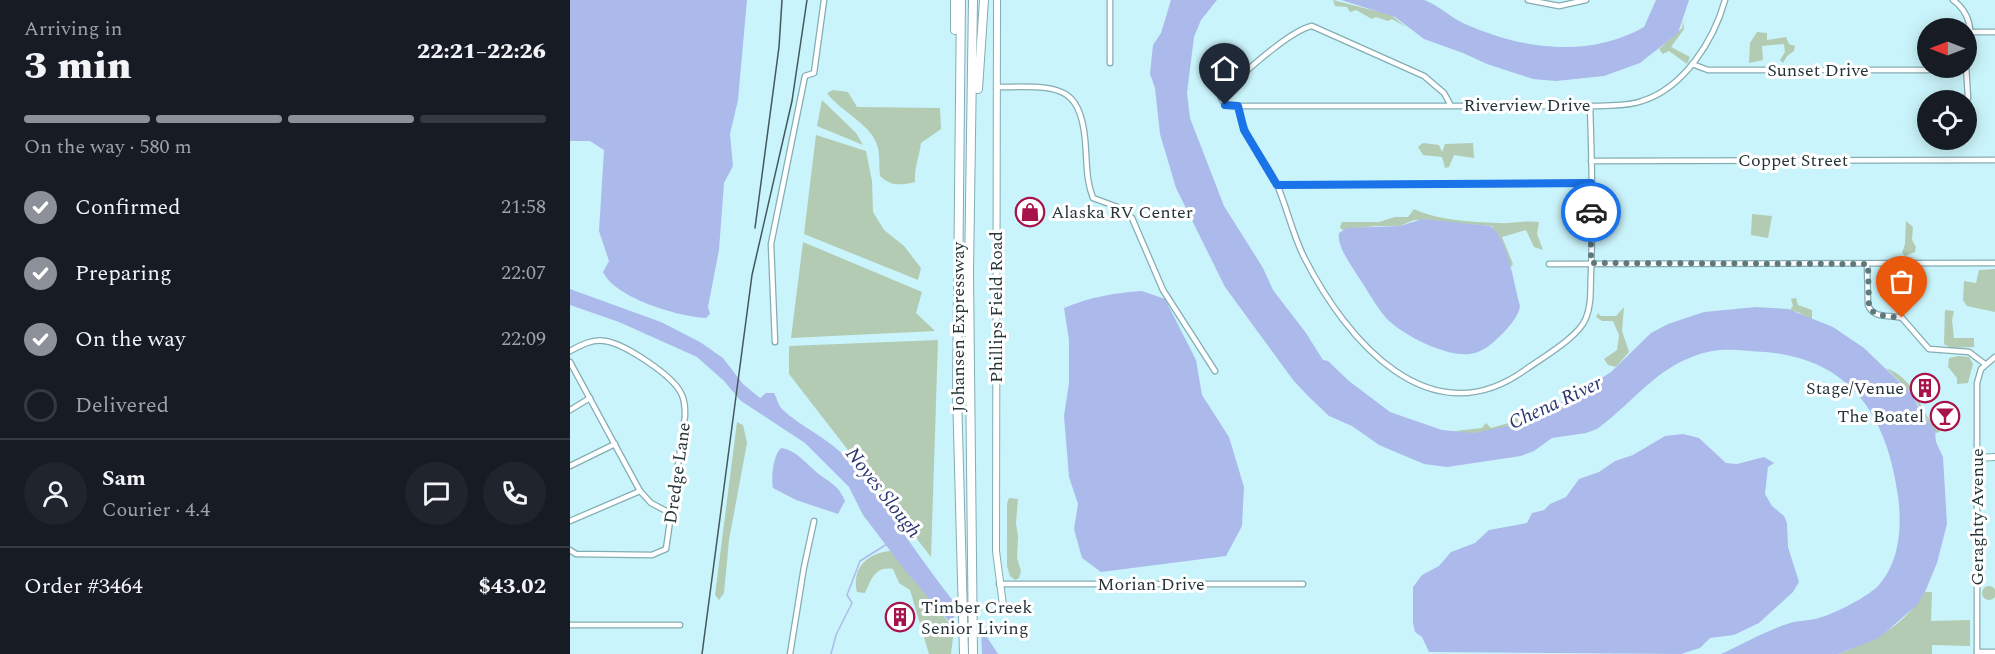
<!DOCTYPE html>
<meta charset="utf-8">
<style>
:root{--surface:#171b24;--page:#20242c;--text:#f1f3f6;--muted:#9ea1a6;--line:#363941;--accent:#8c9099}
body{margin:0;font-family:Spectral,serif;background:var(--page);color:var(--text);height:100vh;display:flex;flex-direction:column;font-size:22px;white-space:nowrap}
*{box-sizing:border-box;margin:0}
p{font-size:20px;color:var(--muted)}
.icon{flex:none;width:33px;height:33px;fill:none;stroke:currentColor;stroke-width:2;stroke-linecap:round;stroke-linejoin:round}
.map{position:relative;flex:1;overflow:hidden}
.panel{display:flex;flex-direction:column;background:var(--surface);width:570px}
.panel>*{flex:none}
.needle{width:39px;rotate:270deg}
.controls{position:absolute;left:1347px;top:18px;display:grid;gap:12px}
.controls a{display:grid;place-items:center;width:60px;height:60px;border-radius:50%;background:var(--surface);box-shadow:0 3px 15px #0003;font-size:30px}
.pin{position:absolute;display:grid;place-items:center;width:51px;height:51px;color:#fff;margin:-62px -26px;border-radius:50% 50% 50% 0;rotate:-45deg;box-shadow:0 0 6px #0007}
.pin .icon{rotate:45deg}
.courier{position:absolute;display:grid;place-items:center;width:60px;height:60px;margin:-30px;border:4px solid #1a73e8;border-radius:50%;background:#fff;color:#222;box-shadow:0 2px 8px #0007}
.overview em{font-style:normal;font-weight:800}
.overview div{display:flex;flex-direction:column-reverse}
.overview{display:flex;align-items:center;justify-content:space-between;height:102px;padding:0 24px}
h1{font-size:39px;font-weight:800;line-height:45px}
.bar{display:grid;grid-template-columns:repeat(4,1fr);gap:9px 6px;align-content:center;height:72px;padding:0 24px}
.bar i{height:8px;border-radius:4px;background:var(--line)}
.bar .active{background:var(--accent)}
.bar p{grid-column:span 4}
.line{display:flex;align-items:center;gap:15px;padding:0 24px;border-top:2px solid var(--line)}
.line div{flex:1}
.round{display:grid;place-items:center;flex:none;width:63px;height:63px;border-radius:32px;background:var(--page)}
ol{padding:0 24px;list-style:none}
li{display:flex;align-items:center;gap:18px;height:66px}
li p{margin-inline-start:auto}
li .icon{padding:6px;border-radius:50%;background:var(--accent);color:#fff;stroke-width:4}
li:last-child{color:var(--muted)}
li i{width:33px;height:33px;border:3px solid var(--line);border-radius:50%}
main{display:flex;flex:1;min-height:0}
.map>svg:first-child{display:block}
.green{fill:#b2cbb2}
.water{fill:#acbaeb}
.pier{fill:#caf4fb}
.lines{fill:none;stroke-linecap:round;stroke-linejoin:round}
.stream{stroke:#acbaeb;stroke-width:1.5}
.street-casing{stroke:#84acb3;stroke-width:7}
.secondary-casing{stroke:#84acb3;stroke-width:8}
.highway-casing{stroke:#84acb3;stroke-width:10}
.street{stroke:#fff;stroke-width:4.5}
.secondary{stroke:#fff;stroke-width:6}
.highway{stroke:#fff;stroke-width:8}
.rail{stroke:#43585b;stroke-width:1.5}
.done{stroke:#5f787c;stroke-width:6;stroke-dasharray:0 10.8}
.route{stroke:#1a73e8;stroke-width:8}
.labels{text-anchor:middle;stroke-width:6;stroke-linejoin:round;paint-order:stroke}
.street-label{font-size:18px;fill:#253538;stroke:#fff}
.poi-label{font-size:18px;fill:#253538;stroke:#fff;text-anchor:start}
.water-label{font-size:20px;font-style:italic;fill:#2b3771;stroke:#fff}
</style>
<main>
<section class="panel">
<div class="overview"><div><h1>3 min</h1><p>Arriving in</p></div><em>22:21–22:26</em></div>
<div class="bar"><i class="active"></i><i class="active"></i><i class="active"></i><i></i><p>On the way · 580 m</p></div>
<ol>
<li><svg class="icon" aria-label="check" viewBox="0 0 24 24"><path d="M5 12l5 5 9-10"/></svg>Confirmed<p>21:58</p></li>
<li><svg class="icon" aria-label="check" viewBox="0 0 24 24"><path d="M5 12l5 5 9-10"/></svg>Preparing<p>22:07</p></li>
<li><svg class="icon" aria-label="check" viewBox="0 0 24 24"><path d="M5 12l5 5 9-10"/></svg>On the way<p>22:09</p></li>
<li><i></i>Delivered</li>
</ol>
<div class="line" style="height:108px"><a class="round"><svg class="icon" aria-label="person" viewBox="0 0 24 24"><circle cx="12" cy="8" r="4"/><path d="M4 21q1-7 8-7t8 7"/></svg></a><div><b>Sam</b><p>Courier · 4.4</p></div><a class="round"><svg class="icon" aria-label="chat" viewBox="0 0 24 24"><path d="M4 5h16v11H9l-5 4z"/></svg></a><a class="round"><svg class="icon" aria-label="phone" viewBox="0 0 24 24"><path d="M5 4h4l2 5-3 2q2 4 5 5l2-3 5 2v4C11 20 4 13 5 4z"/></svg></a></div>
<div class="line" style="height:78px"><div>Order #3464</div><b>$43.02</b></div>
</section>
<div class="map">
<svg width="1425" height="654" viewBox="0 0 1425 654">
<rect width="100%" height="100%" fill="#caf4fb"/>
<g class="green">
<polygon points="763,0 821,15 836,27 822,19 818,21 806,17 802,19 786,10 780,12 777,7 765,6"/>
<polygon points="1113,21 1114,29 1101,47 1120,57 1117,64 1099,51 1093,54 1089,49 1112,28"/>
<polygon points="1187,32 1197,33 1197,40 1216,37 1219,44 1225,46 1224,51 1217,56 1213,63 1210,60 1215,52 1214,44 1192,46 1193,60 1179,63 1180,43"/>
<path d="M 263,90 L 278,92 L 287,107 L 370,108 L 371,129 L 351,143 C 349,158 344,168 345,182 C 331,185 322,187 310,176 C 309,167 310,157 308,148 C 302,123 271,113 257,93 Z"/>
<polygon points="252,100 286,133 293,145 247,126"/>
<polygon points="246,135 296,151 302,181 303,212 314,230 334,246 351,268 348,280 234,234"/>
<polygon points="853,143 869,145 872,152 875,144 903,143 904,158 884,155 879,167 875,168 872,157 853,155 848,147"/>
<path d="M 844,209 C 867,220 901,222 928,223 C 941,224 954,220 969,222 L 967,234 L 973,250 L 964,247 L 956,230 L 932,237 L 943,264 L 941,267 L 922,226 L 844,220 L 830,226 L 806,226 L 772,230 L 770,227 L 772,222 L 809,222 L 825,217 L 838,217 Z"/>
<polygon points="1182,214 1202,216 1198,238 1181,235"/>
<polygon points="1336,221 1343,227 1342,240 1346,247 1345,252 1335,256 1332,253 1335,244"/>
<polygon points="233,242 352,292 346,313 365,331 221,338"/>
<polygon points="1425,269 1425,320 1425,312 1397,306 1393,300 1394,281 1406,283 1409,270"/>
<polygon points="1226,298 1228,305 1242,310 1242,320 1228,312 1219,311 1223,306 1221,299"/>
<polygon points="1054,307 1052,331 1059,352 1046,367 1038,365 1034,359 1047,350 1049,335 1043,321 1032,321 1026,317 1028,313 1031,316 1046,316"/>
<polygon points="1375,310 1384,311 1382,320 1384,338 1404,338 1404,347 1381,348 1374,344"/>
<polygon points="368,340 361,557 219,374 219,346"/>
<polygon points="1388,356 1399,357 1403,364 1398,383 1387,384 1387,378 1378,367 1379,358"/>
<path d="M 1316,368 C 1339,377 1345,393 1355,413 C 1358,419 1366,425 1370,432 L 1365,433 L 1342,394 Z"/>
<path d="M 944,410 L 951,420 C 933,429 906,437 885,431 L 912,428 L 916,423 L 921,428 L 942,422 Z"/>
<polygon points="167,422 173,425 177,443 159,540 154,593 149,600 145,595"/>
<polygon points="439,498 448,499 446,523 448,536 447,558 451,571 449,578 445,580 440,576 437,566 437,504"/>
<path d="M 322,551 L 384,629 L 381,654 L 359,654 L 340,590 L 329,583 L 323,569 C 304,566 301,581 295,593 L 287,592 C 281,567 299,552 322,551 Z"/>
<circle cx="1419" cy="593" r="7"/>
<path d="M 1355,592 L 1362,592 L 1361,621 L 1400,620 L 1400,646 L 1362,645 L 1362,654 L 1268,654 C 1305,640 1333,627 1355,592 Z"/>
</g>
<g class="water">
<path d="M 0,0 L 177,0 L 168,100 L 160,134 L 163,166 L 154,183 L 149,250 L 138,307 L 140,314 L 136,318 C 109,317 45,298 33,272 L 39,261 L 29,231 L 34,150 L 20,141 L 0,141 Z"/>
<path d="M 601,0 L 647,0 L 631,20 L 624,37 L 617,93 L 620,118 L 654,206 L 693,268 L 703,290 L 736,333 L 753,360 L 758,361 L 779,381 L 820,412 L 872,430 L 904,433 L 942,425 L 998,399 L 1041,372 L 1081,333 L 1098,324 L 1134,312 L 1186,307 L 1218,309 L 1263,327 L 1294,348 L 1342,394 L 1352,414 L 1365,430 L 1366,442 L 1373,457 L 1377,524 L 1367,563 L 1355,592 L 1347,605 L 1309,638 L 1268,654 L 1151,654 C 1173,644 1195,631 1217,624 C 1228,620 1238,621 1249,618 C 1264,614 1297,597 1308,586 C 1330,562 1332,526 1328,496 C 1317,415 1280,359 1195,352 C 1178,351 1159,348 1142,351 C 1089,362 1068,399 1027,429 L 1016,433 L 982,438 L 964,451 L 951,456 L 877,467 L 854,464 L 809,445 L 782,426 L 759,416 L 738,396 L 723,380 L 655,287 L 606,188 L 590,134 L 585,88 L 580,74 L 583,45 L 591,33 Z"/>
<path d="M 771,0 C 789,0 839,0 854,0 C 867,4 880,17 893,23 C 950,49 1018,59 1074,27 L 1086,0 L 1119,0 L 1108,33 L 1070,63 L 1034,76 L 986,81 L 963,79 L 917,64 L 893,53 L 854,39 L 825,17 Z"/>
<path d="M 853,219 L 920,226 C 938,237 944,286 950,306 C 949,316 938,328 931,335 C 922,344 913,352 900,354 C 876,357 835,336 818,320 C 806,307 797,289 787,275 C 780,263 767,247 769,233 L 777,228 L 830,226 Z"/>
<path d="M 0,289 L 91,322 L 130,342 L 153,358 L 173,384 L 190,398 L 196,393 L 204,393 C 207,398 208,405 212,409 C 232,428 259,438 277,459 C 325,515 362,581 412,635 L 415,634 L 428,654 L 407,654 L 334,569 L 293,515 L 279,487 L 235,443 L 171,401 L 154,381 L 127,357 L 49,322 L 0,305 Z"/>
<path d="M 572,291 L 595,299 L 626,360 L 632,395 L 659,437 L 674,487 L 672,526 L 656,556 L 531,572 L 512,558 L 504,529 L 508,504 L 499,477 L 494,416 L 499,383 L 499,340 L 494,308 C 520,297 544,293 572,291 Z"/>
<polygon points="1113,434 1129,438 1156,463 1167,464 1194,457 1204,463 1198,467 1195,494 1202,506 1214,516 1217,523 1218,547 1229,582 1223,592 1189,623 1164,635 1140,638 1130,648 1111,654 859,652 852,637 845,632 843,623 843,587 852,575 869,566 881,552 905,543 919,530 957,523 962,513 974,510 980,504 996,497 1009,479 1029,472 1045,461 1063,455 1095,436"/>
<path d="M 211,448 C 227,450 238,466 250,475 C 261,483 269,486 275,501 L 268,514 L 226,500 L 203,488 C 201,478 203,455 211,448 Z"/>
</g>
<polygon class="pier" points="384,600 411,630 412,654 403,654 384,634"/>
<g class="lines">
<polyline class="stream" points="261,654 266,635 282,603 277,595 290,561 317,544"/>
<g class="street-casing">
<g id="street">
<polyline points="958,0 989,6 1016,0"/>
<path d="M 1383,0 C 1398,11 1405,30 1396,48"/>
<polyline points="1400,32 1425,32"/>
<polyline points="540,63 540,0"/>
<polyline points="1122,64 1138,70 1358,70 1374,68"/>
<polyline points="1396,65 1398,98"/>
<path d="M 427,87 C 487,87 513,80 516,153 C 517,169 517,183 523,198 L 553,209 L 562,218 L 593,290 L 645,371"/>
<path d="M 880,104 L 874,93 L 854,76 L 742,26 C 720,30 672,75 654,91 L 651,98 L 655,105 L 668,106 L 1030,106 C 1044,105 1059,106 1072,101 C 1114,88 1144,40 1155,0"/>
<path d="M 668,106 C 672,138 696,159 708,187 C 718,211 723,236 735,259 C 776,339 859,439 955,370 C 972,358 1009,337 1016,318 C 1022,303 1020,289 1021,273 C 1023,218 1022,161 1020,106"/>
<polyline points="1021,161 1425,160"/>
<polyline points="707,185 1021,183"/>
<polyline points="979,264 1425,263"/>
<path d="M 1297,264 L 1298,305 C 1304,320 1320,314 1332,318 L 1359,349 L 1399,352 L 1415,364"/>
<polyline points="205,342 201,244 235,76 244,73 254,0"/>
<path d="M 0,351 C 11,345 22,339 35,341 C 55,344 102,375 111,393 C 115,400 115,408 115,416 L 96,549 L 82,555 L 6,554 L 0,550"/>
<polyline points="0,362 70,491 81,503 102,514"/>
<polyline points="0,410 20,398"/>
<polyline points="0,466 45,444"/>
<polyline points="0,521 70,491"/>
<polyline points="429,584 733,584"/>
<polyline points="0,625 110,625"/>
<polyline points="1407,652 1425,652"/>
<polyline points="220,654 234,567 244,521"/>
<polyline points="1407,654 1407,383 1411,369 1425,357"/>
</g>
</g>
<g class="secondary-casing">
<g id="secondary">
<polyline points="427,0 426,551 433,605 440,610"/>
<polyline points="1407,458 1425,457"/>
</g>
</g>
<g class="highway-casing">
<g id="highway">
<polyline points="385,0 385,30"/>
<polyline points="391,0 387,393 394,654"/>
<polyline points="408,89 414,0"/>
<polyline points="403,654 399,272 403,0"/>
</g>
</g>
<use href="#street" class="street"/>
<use href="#secondary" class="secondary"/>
<use href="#highway" class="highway"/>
<g class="rail">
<polyline points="185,228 209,47 212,0"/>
<polyline points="132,654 182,275 222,101 237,0"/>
</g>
</g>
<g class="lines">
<polyline class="done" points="1021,212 1021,263 1298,264 1299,309 1308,315 1332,318"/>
<polyline class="route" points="655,105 668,106 674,130 707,185 1021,183 1021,212"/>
</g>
<defs>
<g id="shop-ring" transform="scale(1.5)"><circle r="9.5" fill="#fff" stroke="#a7124a" stroke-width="1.5"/><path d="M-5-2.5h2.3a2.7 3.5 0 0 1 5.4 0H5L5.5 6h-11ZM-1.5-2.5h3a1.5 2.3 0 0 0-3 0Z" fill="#a7124a"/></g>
<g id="building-ring" transform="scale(1.5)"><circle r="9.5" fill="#fff" stroke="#a7124a" stroke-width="1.5"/><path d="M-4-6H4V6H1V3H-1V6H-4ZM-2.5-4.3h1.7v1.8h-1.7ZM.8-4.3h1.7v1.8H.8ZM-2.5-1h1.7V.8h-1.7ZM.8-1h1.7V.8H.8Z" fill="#a7124a"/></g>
<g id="bar-ring" transform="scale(1.5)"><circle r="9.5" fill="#fff" stroke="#a7124a" stroke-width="1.5"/><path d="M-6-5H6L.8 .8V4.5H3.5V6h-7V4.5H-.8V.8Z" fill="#a7124a"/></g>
</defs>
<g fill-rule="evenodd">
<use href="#shop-ring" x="460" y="212"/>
<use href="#building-ring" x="1355" y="388"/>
<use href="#bar-ring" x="1375" y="416"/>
<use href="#building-ring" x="330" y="617"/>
</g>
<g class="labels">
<g class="street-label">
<text x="1248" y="76">Sunset Drive</text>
<text x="957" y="111">Riverview Drive</text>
<text x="1223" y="166">Coppet Street</text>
<text transform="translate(426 307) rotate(-90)" y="6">Phillips Field Road</text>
<text transform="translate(388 327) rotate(-90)" y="6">Johansen Expressway</text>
<text transform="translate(107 473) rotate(-82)" y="6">Dredge Lane</text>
<text transform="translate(1407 517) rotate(-90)" y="6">Geraghty Avenue</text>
<text x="581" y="590">Morian Drive</text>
</g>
<g class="poi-label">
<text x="481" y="218">Alaska RV Center</text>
<text x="1334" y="394" text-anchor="end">Stage/Venue</text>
<text x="1354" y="422" text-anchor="end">The Boatel</text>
<text x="351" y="613">Timber Creek<tspan x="351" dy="21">Senior Living</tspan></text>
</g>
<g class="water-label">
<text transform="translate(985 402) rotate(-25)" y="7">Chena River</text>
<text transform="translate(314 492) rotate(52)" y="7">Noyes Slough</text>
</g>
</g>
</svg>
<div class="controls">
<a><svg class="needle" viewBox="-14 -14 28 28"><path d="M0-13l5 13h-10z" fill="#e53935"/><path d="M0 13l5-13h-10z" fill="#9ea1a6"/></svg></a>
<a><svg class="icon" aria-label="locate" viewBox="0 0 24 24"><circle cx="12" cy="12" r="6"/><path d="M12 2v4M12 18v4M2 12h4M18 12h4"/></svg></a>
</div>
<div class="pin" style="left:1332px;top:318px;background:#ea580c"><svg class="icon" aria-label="bag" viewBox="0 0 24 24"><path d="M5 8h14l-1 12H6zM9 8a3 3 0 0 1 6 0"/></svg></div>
<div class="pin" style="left:655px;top:105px;background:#1f2937"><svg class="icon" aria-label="home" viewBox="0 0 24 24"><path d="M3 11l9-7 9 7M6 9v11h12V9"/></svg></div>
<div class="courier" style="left:1021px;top:212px"><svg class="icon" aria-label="car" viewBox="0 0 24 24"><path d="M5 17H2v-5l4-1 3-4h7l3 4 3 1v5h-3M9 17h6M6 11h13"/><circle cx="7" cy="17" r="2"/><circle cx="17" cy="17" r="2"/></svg></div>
</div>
</main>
